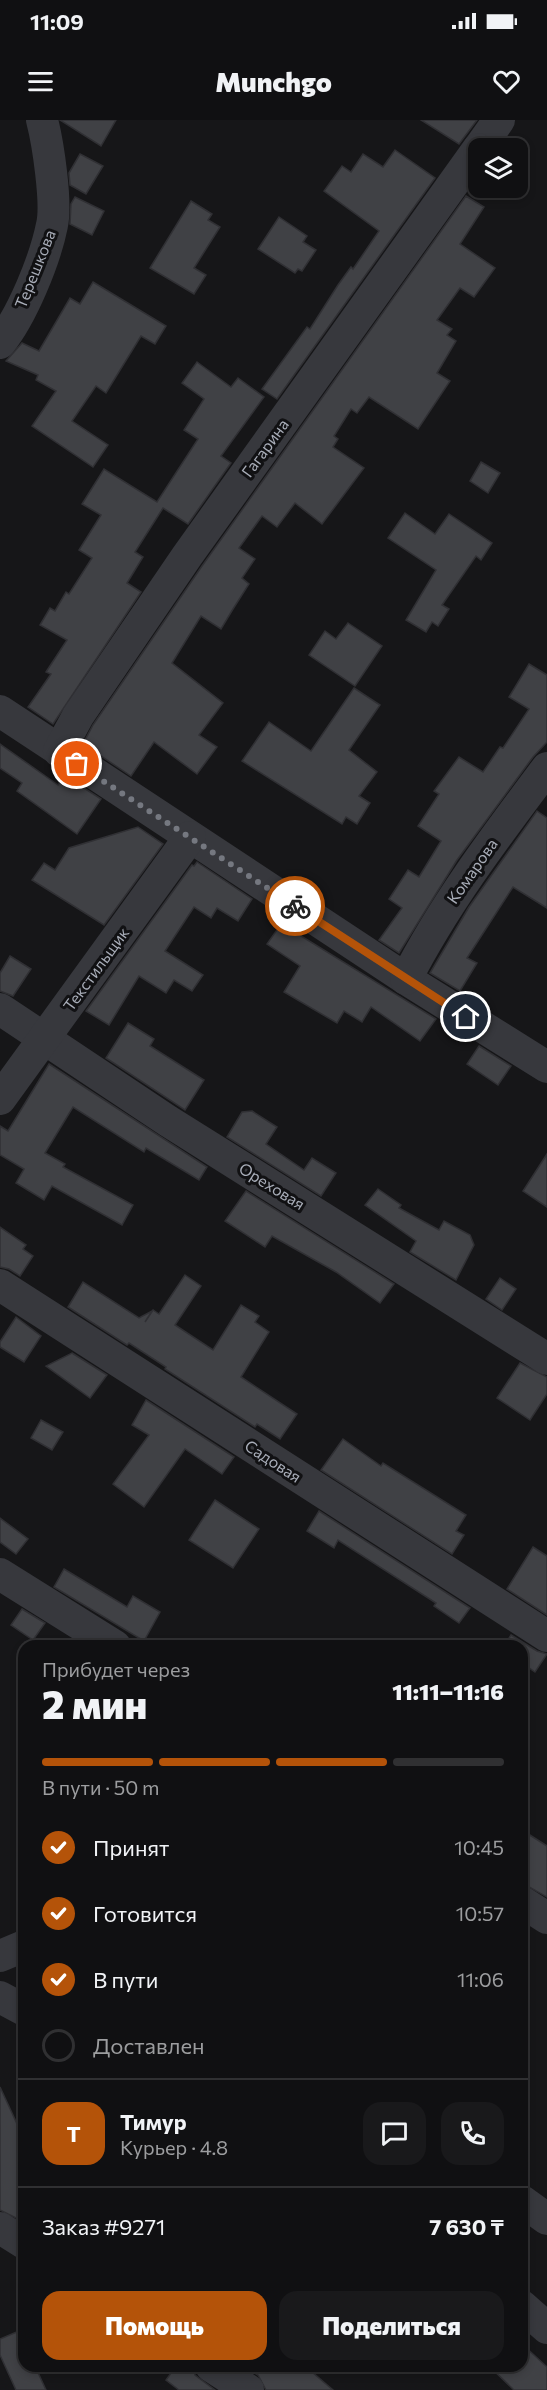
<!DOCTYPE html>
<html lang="ru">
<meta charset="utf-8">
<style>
:root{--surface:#101012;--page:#19191b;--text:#f1f3f6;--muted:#9c9d9f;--line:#303032;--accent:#b45309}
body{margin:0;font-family:Commissioner,sans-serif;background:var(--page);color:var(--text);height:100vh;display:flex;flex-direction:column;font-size:22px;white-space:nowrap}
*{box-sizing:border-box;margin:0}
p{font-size:20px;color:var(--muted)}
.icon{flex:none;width:33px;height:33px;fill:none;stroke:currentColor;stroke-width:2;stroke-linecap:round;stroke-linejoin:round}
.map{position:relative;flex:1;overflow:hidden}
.drawer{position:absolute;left:18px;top:1520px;width:510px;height:732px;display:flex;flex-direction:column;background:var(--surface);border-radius:18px;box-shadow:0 3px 9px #0003,0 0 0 2px var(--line)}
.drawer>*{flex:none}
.tools{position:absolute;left:468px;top:18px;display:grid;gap:12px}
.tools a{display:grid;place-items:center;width:60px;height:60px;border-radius:12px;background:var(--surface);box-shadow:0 3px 9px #0003,0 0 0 2px var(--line);font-size:30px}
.pin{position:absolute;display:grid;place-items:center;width:51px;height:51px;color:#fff;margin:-26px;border:3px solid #fff;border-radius:50%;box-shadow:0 2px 6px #0007}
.courier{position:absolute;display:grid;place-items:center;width:60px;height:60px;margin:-30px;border:4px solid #b45309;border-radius:50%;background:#fff;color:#222;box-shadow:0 2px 8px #0007}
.overview em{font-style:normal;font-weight:800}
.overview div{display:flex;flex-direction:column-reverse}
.overview{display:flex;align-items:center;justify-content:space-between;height:102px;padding:0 24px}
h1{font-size:39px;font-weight:800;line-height:45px}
.bar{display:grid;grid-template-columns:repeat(4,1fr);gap:9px 6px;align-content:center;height:72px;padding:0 24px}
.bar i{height:8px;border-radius:4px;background:var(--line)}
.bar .current{background:var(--accent)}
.bar p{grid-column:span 4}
.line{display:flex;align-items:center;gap:15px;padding:0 24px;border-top:2px solid var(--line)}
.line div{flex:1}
.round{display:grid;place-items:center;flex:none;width:63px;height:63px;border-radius:18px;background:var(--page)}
ol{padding:0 24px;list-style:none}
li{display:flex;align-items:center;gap:18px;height:66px}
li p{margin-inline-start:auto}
li .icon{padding:6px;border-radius:50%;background:var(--accent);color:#fff;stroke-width:4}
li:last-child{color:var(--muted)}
li i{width:33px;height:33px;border:3px solid var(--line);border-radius:50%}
.cta{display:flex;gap:12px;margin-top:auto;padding:12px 24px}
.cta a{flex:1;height:69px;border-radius:18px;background:var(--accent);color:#fff;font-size:24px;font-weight:800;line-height:69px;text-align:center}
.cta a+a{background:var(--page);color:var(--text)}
.status{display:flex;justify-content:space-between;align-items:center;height:42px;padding:0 30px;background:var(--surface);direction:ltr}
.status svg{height:16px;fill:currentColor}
header{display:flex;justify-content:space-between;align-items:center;height:78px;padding:0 24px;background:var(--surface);font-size:27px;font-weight:800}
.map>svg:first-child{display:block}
.building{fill:#404145;stroke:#303034;stroke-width:1.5}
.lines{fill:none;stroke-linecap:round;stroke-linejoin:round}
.minor{stroke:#37383d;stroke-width:32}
.done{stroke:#757880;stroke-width:6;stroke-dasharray:0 10.8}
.route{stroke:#b45309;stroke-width:8}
.labels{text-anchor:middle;stroke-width:6;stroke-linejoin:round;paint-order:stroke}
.street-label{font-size:16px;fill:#a8adb8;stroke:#111113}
</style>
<div class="status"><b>11:09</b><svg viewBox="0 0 49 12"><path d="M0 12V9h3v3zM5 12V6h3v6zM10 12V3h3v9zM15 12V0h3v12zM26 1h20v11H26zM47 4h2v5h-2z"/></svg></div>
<header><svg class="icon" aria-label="menu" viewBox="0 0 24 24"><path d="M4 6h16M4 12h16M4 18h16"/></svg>Munchgo<svg class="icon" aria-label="heart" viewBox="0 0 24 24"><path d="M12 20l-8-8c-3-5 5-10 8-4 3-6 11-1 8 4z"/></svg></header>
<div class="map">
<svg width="547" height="2270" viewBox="0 0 547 2270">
<rect width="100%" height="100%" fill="#161618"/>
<g class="building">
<polygon points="60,0 116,0 101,26"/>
<polygon points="421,0 477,0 459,24"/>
<polygon points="395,30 435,58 277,279 262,269 307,207 310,209 338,165 351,147 353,149 379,111 324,71 342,46 351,52 363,34 383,47"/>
<polygon points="80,34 103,46 86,74 70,65 69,53"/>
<polygon points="466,76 484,87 460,124 495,148 474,177 460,168 437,200 452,209 447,215 456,221 437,253 450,261 418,309 369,277 357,293 351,289 334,316 338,319 333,327 364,348 322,404 295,383 277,407 262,396 239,428 255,439 242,458 249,464 233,489 221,509 201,496 172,543 223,583 199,615 217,627 197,654 154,622 131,656 83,624 93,605 202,446"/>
<polygon points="75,77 104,91 92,115 70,104 71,84"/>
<polygon points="191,81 212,94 208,100 220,107 194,148 206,155 194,174 150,148"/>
<polygon points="279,97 307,116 303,122 316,130 302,151 298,149 295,153 258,129"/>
<polygon points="93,162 166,206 155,224 141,216 106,273 96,266 72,301 108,325 93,347 32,306 56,271 36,260 38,255 6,241 22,223 39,231 70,178 80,184"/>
<polygon points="197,242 231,267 238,258 264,277 221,336 231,343 188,404 163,388 135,432 143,437 127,463 141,472 53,604 28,587 51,554 46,552 67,520 40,505 50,488 55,491 66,472 69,474 92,438 79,430 101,395 82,384 104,349 157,382 198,319 184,310 204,279 182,263"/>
<polygon points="481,342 500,353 488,373 470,361"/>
<polygon points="405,393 435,414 449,394 492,423 481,440 476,436 442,485 449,489 438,506 432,502 426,512 406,500 436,450 388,418"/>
<polygon points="348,503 382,526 355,566 309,535 325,511 336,519"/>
<polygon points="529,544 547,555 547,622 533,637 457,740 399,833 379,820 402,788 389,779 408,750 419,757 441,721 418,706 439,674 434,671 459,637 483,652 500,627 503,628 529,589 509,577"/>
<polygon points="354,568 380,585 349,630 377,652 359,676 370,683 357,704 346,697 342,704 242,641 269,602 311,631"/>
<polygon points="0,624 58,665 64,655 101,679 77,714 17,671 22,663 0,648"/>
<polygon points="537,691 547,698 547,788 513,767 467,838 477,843 460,871 430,853 469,787"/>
<polygon points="138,707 163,724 104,805 32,760 44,743 55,750 69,728"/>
<polygon points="197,742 252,779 238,801 217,788 211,798 194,787 165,831 203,855 192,871 174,860 166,873 139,856 109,905 86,891 192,745 194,746"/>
<polygon points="284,800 303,813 301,816 436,899 420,921 371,887 362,902 344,891 337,903 284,872 300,846 267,824"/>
<polygon points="10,836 31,849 13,876 0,871 0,853"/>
<polygon points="128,903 154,919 150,926 204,960 185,990 106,938"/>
<polygon points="479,926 511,946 498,965 467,944"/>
<polygon points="49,944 207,1047 199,1060 146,1028 144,1032 73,987 45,1033 65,1044 63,1047 133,1085 122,1105 52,1066 44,1080 16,1063 24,1049 0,1035 0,1006 8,1011"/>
<polygon points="252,991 277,1007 266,1024 304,1050 312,1038 336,1053 321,1076 227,1017 242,992"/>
<polygon points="547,1034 547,1087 523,1071"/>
<polygon points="378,1069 401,1085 399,1088 439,1110 444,1101 470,1115 474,1125 456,1160 410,1132 416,1121 365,1085"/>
<polygon points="246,1071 394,1164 380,1183 336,1152 272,1116 265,1127 225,1101"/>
<polygon points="0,1107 26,1125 23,1129 33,1136 20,1156 9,1149 0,1147"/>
<polygon points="185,1155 201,1166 175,1205 213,1230 241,1185 259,1196 255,1202 269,1212 241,1257 297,1294 280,1319 257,1304 255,1307 165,1249 166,1247 129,1223 127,1225 68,1187 83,1162 139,1198 152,1191 145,1202 153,1190 159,1194"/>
<polygon points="500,1158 516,1169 502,1190 486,1179"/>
<polygon points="16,1197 41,1216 24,1242 0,1227 0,1222"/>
<polygon points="72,1233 107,1255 90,1278 46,1246"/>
<polygon points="520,1243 547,1257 547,1274 530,1300 497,1278"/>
<polygon points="146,1280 234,1337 222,1354 185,1329 144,1387 113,1364 149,1315 132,1305"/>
<polygon points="41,1300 63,1312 52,1330 31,1318"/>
<polygon points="343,1319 381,1346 383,1343 466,1395 456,1411 464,1415 452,1434 321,1350"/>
<polygon points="215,1380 259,1409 233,1448 189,1420"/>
<polygon points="319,1391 470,1488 459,1503 434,1486 436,1483 338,1420 334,1428 307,1411"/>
<polygon points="0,1398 28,1419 16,1434 0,1422"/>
<polygon points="533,1427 547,1436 547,1495 507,1469"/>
<polygon points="64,1449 127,1487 133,1476 160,1492 144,1521 54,1467"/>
<polygon points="22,1489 45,1503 33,1520 11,1505"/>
<polygon points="511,1515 537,1531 547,1534 535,1552 522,1543 522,1526 504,1526"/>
<polygon points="522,1710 547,1726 547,1777 522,1763"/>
<polygon points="0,1967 24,2019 24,2102 0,2090"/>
<polygon points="19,2211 24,2222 24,2246 35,2246 46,2270 16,2270 5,2246 0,2235 0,2219"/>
<polygon points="522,2224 547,2247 547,2270 514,2270 489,2246 522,2246"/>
<polygon points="176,2246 193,2246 195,2255 215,2270 179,2270 166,2260"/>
<polygon points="243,2246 305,2246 333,2270 266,2270 258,2255"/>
</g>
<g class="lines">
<g class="minor">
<polyline points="479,28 499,0"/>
<path d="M 0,223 C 22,196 45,140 52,105 C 57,83 48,23 42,0"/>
<polyline points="0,591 406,859 547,947"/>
<polyline points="59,631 78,596 187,436 478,29"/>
<path d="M 406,859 C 445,783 496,716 547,648"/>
<polyline points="0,889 168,1001 547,1239"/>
<polyline points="0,979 190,717"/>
<polyline points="0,1165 547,1516"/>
<polyline points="0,1454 115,1526"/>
<polyline points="522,1782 547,1798"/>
<polyline points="0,1836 24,1826"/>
<polyline points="0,1877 24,1890"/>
<polyline points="522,2081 547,2099"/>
<polyline points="0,2108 24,2123"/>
<polyline points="522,2186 547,2208"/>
<polyline points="211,2246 248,2270"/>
</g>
</g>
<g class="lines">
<polyline class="done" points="77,644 295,786"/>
<polyline class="route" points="295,786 466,897"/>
</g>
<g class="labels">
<g class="street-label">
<text transform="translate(35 149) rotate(-68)" y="6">Терешкова</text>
<text transform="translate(265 328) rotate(-54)" y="6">Гагарина</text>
<text transform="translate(472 751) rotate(-55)" y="6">Комарова</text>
<text transform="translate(96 849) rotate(-54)" y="6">Текстильщик</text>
<text transform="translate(272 1066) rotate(32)" y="6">Ореховая</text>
<text transform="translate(273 1341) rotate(33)" y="6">Садовая</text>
</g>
</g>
</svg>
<div class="tools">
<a><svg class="icon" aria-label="layers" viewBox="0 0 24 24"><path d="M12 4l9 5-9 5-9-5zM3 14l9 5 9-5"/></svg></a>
</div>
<div class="pin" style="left:77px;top:644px;background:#ea580c"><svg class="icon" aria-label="bag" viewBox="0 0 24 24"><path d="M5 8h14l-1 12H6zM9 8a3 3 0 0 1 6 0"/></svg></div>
<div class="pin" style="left:466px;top:897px;background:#1f2937"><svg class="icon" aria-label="home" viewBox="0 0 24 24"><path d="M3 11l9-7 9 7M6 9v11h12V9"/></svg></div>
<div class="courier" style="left:295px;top:786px"><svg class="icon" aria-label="bike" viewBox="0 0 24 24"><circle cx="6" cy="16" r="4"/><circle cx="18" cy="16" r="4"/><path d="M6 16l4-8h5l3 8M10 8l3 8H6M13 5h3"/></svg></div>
<section class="drawer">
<div class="overview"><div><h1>2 мин</h1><p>Прибудет через</p></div><em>11:11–11:16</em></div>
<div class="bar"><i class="current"></i><i class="current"></i><i class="current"></i><i></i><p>В пути · 50 m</p></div>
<ol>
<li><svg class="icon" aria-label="check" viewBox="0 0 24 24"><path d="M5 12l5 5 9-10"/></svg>Принят<p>10:45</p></li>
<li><svg class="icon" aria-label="check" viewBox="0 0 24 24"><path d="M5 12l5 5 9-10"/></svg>Готовится<p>10:57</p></li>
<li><svg class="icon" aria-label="check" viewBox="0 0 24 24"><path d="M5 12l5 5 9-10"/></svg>В пути<p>11:06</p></li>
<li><i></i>Доставлен</li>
</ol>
<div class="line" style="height:108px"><b class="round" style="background:var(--accent);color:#fff">Т</b><div><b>Тимур</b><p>Курьер · 4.8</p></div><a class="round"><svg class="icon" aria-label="chat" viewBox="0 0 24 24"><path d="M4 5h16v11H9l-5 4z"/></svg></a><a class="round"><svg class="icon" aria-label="phone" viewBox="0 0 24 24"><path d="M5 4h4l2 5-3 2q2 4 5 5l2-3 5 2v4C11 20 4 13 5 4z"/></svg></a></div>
<div class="line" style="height:78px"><div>Заказ #9271</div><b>7 630 ₸</b></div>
<div class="cta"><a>Помощь</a><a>Поделиться</a></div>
</section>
</div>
